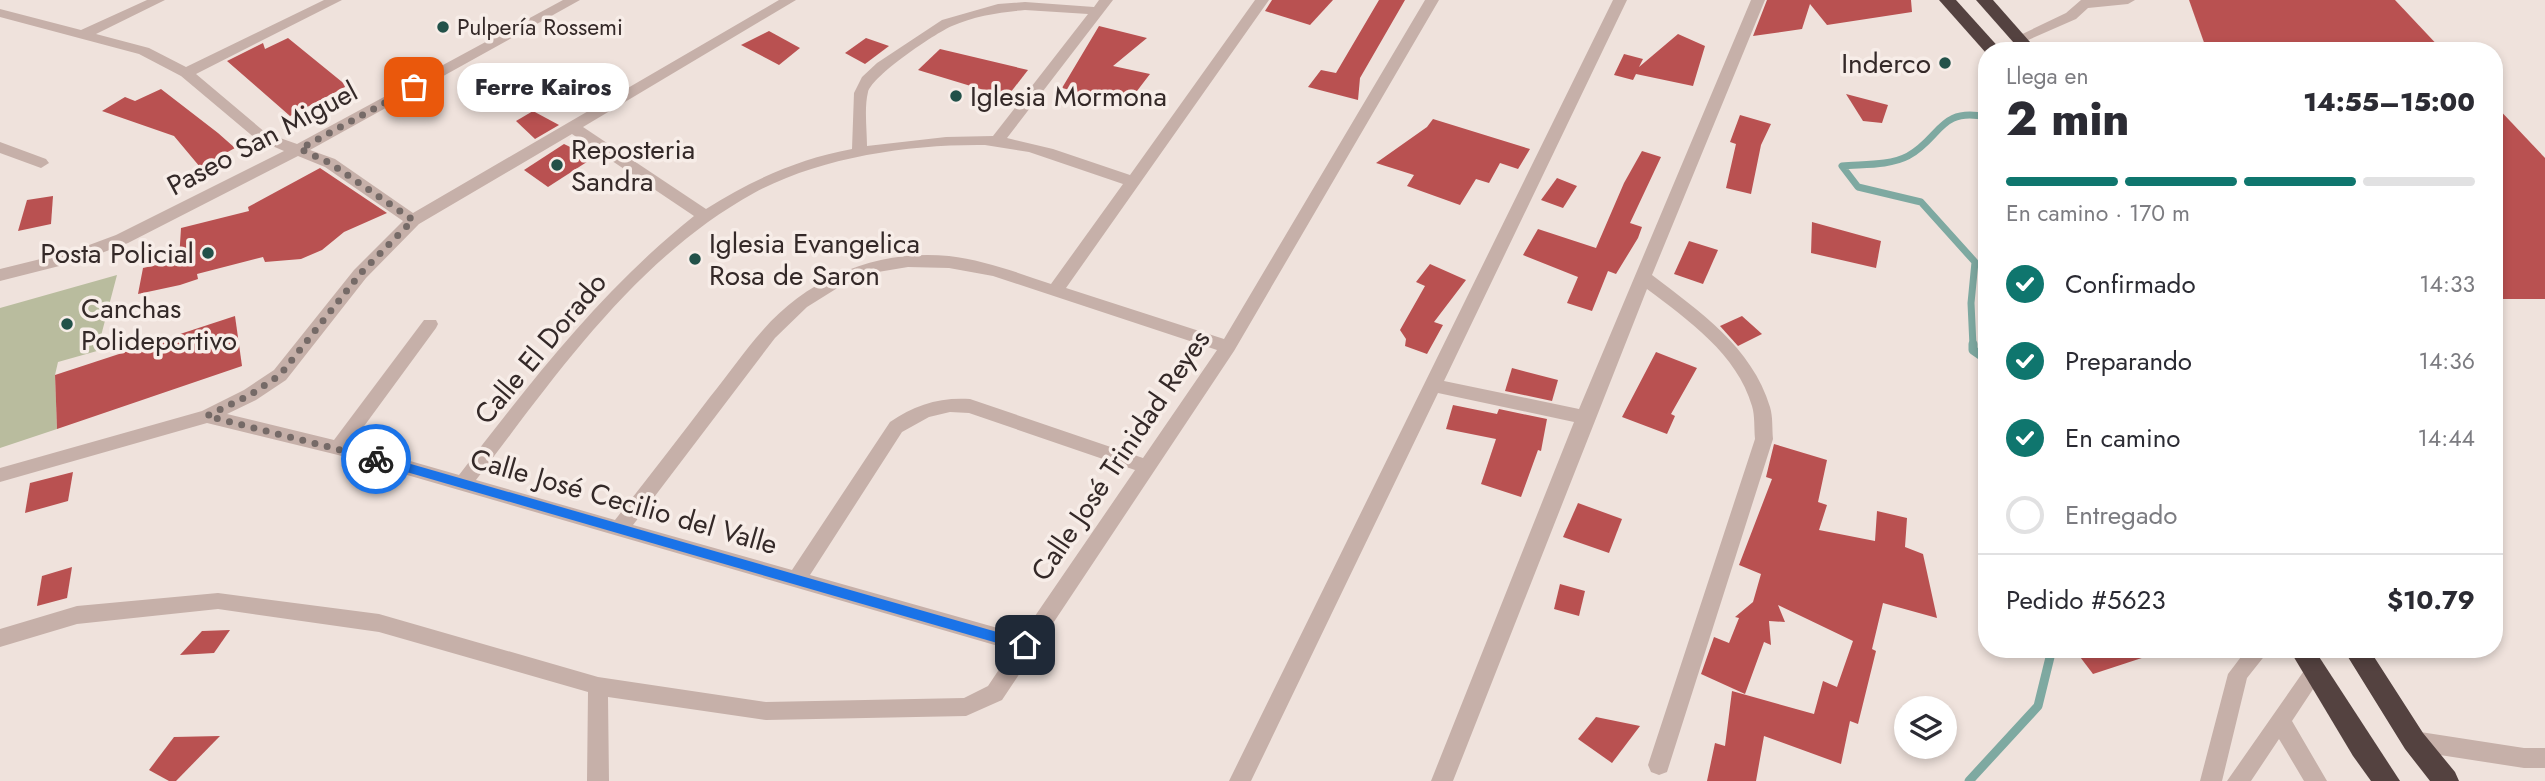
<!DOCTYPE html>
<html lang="es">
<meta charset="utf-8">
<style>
:root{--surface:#fff;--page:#f2f2f3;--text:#2b2b33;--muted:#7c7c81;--line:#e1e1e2;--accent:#0f766e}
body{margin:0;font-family:Jost,sans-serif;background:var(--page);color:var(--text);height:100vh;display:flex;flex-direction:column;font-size:26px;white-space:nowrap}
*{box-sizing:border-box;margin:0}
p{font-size:23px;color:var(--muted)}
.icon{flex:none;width:38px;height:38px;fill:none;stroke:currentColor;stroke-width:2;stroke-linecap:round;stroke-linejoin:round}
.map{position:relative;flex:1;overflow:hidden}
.sheet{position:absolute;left:1978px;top:42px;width:525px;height:616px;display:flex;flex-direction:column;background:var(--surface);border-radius:28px;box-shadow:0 4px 10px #0003}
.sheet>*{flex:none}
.buttons{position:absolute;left:1894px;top:696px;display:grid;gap:14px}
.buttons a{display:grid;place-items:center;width:63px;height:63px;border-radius:50%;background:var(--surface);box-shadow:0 4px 10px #0003;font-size:35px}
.pin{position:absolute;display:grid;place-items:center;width:60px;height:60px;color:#fff;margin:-30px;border-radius:14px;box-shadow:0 4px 10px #0006}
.courier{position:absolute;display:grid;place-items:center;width:70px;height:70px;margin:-35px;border:5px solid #1a73e8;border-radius:50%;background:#fff;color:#222;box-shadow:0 2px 9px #0007}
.bubble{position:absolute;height:49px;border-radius:24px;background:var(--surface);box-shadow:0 4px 10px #0003;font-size:23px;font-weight:800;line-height:49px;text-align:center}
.head em{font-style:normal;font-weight:800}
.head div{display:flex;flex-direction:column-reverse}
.head{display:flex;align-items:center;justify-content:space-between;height:119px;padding:0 28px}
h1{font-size:46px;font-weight:800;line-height:52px}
.bar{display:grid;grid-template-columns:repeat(4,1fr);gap:10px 7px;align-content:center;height:84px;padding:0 28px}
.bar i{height:9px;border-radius:5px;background:var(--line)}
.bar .current{background:var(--accent)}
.bar p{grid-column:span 4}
.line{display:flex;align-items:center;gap:18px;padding:0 28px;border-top:2px solid var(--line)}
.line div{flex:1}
ol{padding:0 28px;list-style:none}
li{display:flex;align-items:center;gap:21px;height:77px}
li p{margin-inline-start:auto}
li .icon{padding:7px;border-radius:50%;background:var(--accent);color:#fff;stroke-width:4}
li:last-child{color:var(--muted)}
li i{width:38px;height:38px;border:4px solid var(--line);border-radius:50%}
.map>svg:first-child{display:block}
.green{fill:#b9bc9e}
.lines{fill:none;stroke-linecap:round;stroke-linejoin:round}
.stream-far1{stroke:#7ea9a1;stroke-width:7}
.stream{stroke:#7ea9a1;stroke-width:9}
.building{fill:#b95151}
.minor{fill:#c6b0a9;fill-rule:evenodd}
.highway{fill:#544240;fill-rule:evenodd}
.route{fill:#1a73e8}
.done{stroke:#756a67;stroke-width:7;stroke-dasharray:0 12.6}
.poi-dot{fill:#225149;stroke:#f7ede8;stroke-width:2.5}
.labels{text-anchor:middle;stroke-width:7;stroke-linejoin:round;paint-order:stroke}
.far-poi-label{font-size:23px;fill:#342928;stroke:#f7ede8;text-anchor:start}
.poi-label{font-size:28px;fill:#342928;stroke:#f7ede8;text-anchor:start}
.street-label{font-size:28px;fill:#342928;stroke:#f7ede8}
</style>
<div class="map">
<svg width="2545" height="781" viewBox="0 0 2545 781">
<rect width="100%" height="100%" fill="#efe2dc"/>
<polygon class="green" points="117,275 97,351 58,362 55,375 57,429 0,448 0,308"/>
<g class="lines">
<path class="stream-far1" d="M 1973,346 L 1971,303 L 1975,262 L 1921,202 L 1858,187 L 1842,166 C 1862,164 1889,166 1908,156 C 1941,138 1939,107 1986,117"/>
<g class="stream">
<polyline points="1973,344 1973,350 1986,359"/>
<polyline points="1969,781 2038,706 2052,649"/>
</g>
</g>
<g class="building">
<polygon points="1272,0 1333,0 1310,25 1265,11"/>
<polygon points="1379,0 1405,0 1360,78 1358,100 1308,87 1321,70 1336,73"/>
<polygon points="1767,0 1911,0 1912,12 1827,25 1810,4 1802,29 1753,36"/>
<polygon points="2189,0 2395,0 2443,51 2207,51"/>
<polygon points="1099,26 1147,38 1113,66 1150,74 1127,104 1062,88"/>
<polygon points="769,31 800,48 779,65 741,45"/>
<polygon points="1678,34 1705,46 1693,86 1636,74 1633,80 1614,75 1624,54 1643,59 1639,67"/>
<polygon points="288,38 347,86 290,116 227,61 263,43 265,49"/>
<polygon points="866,38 889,46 865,64 845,53"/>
<polygon points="940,49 1028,70 1007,97 918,70"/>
<polygon points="512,67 542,77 514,91 489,77"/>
<polygon points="161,89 218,133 235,148 200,167 174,136 102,111 125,97 135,101"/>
<polygon points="1846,94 1888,105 1882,123 1863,121"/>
<polygon points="2494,104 2545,158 2545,299 2494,299"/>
<polygon points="533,111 559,125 535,139 516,121"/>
<polygon points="1740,115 1771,124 1761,145 1751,194 1726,188 1736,144 1730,142"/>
<polygon points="1433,119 1530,149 1518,169 1500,163 1489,183 1476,179 1460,205 1407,186 1414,175 1376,163 1427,127"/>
<polygon points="564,144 593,158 548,187 524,170"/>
<polygon points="1642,151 1661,157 1630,223 1642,227 1638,238 1616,274 1608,271 1592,311 1567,303 1578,277 1523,255 1538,229 1596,248 1624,183"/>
<polygon points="320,168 387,213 344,232 322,250 301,259 265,262 263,257 197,274 198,279 180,285 138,294 143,268 179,260 181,228 249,211 248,207"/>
<polygon points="1557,178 1577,186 1563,208 1541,200"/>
<polygon points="53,196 51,224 18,231 27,200"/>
<polygon points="1812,222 1881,241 1876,268 1811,253"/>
<polygon points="1689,241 1718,250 1703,284 1674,274"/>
<polygon points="1430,264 1466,280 1434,322 1443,325 1427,354 1405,346 1406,339 1400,330 1425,286 1416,282"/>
<polygon points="235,316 242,366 57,429 55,375"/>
<polygon points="1742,316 1762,334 1738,346 1720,326"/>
<polygon points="1656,352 1697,368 1671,414 1675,416 1667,434 1622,417"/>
<polygon points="1512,368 1558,380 1552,401 1505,391"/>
<polygon points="1453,405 1497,414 1499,409 1547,419 1541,451 1538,450 1521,497 1481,484 1496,439 1446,429"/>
<polygon points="1774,444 1827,460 1818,502 1827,505 1819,530 1875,541 1877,511 1907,518 1905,547 1923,554 1937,618 1883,603 1872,649 1876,651 1858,724 1850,721 1841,764 1764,736 1756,781 1707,781 1715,743 1725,746 1732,691 1814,714 1823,681 1837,687 1853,641 1778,605 1785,622 1769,621 1771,645 1764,642 1745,694 1701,674 1714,637 1729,643 1739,618 1735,617 1753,602 1761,574 1739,565 1772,479 1766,477"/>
<polygon points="73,472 68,501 25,513 30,483"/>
<polygon points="1578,503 1622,519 1609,553 1563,537"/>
<polygon points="72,567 67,598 37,606 42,576"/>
<polygon points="1560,584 1585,591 1579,616 1554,609"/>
<polygon points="230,630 214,653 180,655 202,631"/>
<polygon points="2074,649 2156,649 2157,653 2093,674"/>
<polygon points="1596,717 1640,726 1612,763 1578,739"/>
<polygon points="220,736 176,781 169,781 149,770 174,737"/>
</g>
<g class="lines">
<g class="minor">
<path d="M 147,0 L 165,0 L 96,34 L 149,48 L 186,67 L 324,0 L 342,0 L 196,74 L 266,133 L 297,144 L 563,0 L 580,0 L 310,150 L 335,159 L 413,213 L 779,0 L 796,0 L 583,127 L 706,209 C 752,180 798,159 852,149 L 854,93 L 862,77 L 877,63 L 942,20 L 998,4 L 1025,2 L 1094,7 L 1099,0 L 1113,0 L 1007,138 L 1053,149 L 1130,175 L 1255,0 L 1269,0 L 1066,288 L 1224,339 L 1425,0 L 1439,0 L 1234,351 L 1002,700 L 966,716 L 766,720 L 608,697 L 609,781 L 587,781 L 588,692 L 379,632 L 218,609 L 77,624 L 0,647 L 0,629 L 77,606 L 218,593 L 379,614 L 598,677 L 766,702 L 964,698 L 988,686 L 1012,650 L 338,455 L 207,423 L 0,482 L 0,468 L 202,411 L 244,390 L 274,370 L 354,270 L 403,221 L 325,167 L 298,156 L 128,243 L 83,260 L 0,281 L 0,269 L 73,251 L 116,235 L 284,151 L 256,139 L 181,76 L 139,54 L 0,17 L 0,9 L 81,30 ZM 1025,10 L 1088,14 L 993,136 L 946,137 L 867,146 C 867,130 864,108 868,92 C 873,75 934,34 952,26 C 974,16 1001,12 1025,10 ZM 572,134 L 694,216 C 601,290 531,382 459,475 L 351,444 L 436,328 L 438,324 L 436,320 L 424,320 L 334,440 L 227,414 L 256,400 L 286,380 L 366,278 L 419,224 ZM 985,145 L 1029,152 L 1123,184 L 1051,284 C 1018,273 984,260 949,256 C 878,249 809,277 763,330 C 744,351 728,375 710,397 C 679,438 647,479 615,520 L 476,480 C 556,375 636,258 754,193 C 820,157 910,144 985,145 ZM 908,267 L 949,268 L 993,276 L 1217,350 L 1143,458 L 970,399 C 940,397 914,405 890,422 L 792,570 L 633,525 L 775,338 L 807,307 L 839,287 L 872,273 ZM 950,412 L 969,413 L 1135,470 L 1022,635 L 810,575 L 902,432 L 929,417 Z"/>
<path d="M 1613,0 L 1627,0 L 1444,381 L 1579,409 L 1751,0 L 1765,0 L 1652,275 C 1699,311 1752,347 1770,407 C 1773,417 1772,428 1773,439 L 1667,772 L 1659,775 L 1651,772 L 1648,765 L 1755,439 C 1754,428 1755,416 1752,406 C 1737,354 1688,320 1647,289 L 1453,781 L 1431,781 L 1574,422 L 1438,393 L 1251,781 L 1229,781 Z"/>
<polygon points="2081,0 2135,0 2128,4 2088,8 2076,19 2026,41 2021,42 2014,38 2066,13"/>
<polygon points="0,142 46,159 49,163 41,168 0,153"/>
<polygon points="2247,649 2270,649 2247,678 2222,781 2200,781 2228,674"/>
<polygon points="2315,662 2322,665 2325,671 2292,721 2327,781 2304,781 2279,739 2251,781 2227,781 2308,665"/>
<polygon points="2414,731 2524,748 2545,748 2545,768 2524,768 2414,751 2407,748 2403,741 2407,734"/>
</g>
<g class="highway">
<polygon points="1939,0 1956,0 2002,51 1986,53"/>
<polygon points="1976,0 1993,0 2038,51 2021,51"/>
<polygon points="2289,649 2314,649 2400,781 2371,781 2353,756"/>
<polygon points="2343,649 2369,649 2423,733 2455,772 2459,781 2430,781 2405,749"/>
</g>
</g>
<polygon class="route" points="376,454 1025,640 1032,645 1025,651 372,462 372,456"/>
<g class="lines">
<polyline class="done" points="376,459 207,416 250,395 280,375 360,274 413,220 330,163 300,149 414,87"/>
</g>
<g class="poi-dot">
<circle cx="443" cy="27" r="7"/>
<circle cx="1945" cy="63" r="7"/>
<circle cx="956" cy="96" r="7"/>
<circle cx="557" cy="165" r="7"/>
<circle cx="208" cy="253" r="7"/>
<circle cx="695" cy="259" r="7"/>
<circle cx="67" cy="324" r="7"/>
</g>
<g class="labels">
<g class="far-poi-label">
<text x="457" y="35">Pulpería Rossemi</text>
</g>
<g class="poi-label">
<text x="1931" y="73" text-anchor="end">Inderco</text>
<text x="970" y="106">Iglesia Mormona</text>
<text x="571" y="159">Reposteria<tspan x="571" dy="32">Sandra</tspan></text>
<text x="709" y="253">Iglesia Evangelica<tspan x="709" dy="32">Rosa de Saron</tspan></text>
<text x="194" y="263" text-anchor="end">Posta Policial</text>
<text x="81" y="318">Canchas<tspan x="81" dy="32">Polideportivo</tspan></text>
</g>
<g class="street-label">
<text transform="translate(262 138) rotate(-28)" y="10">Paseo San Miguel</text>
<text transform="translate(540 348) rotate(-50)" y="10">Calle El Dorado</text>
<text transform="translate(1120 455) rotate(-56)" y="10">Calle José Trinidad Reyes</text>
<text transform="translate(624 501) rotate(16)" y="10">Calle José Cecilio del Valle</text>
</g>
</g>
</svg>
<div class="buttons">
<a><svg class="icon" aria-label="layers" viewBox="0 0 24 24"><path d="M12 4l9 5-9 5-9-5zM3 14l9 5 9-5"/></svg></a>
</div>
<div class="pin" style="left:414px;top:87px;background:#ea580c"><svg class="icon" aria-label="bag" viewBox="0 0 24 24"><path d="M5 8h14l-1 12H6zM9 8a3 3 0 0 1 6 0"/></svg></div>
<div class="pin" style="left:1025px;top:645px;background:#1f2937"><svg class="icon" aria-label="home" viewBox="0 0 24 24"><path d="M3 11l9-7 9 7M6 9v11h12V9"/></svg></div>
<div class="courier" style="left:376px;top:459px"><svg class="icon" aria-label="bike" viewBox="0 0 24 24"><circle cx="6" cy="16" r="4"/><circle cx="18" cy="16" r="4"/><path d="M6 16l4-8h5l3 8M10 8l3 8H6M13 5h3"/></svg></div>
<div class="bubble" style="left:457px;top:63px;width:172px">Ferre Kairos</div>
<section class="sheet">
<div class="head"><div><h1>2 min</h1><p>Llega en</p></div><em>14:55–15:00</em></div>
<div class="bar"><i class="current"></i><i class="current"></i><i class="current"></i><i></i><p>En camino · 170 m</p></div>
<ol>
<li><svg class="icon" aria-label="check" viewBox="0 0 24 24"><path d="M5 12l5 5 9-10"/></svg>Confirmado<p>14:33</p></li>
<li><svg class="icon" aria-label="check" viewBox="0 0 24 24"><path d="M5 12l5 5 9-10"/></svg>Preparando<p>14:36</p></li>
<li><svg class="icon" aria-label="check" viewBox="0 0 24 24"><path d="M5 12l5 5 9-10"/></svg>En camino<p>14:44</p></li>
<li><i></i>Entregado</li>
</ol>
<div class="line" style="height:91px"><div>Pedido #5623</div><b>$10.79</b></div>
</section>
</div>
